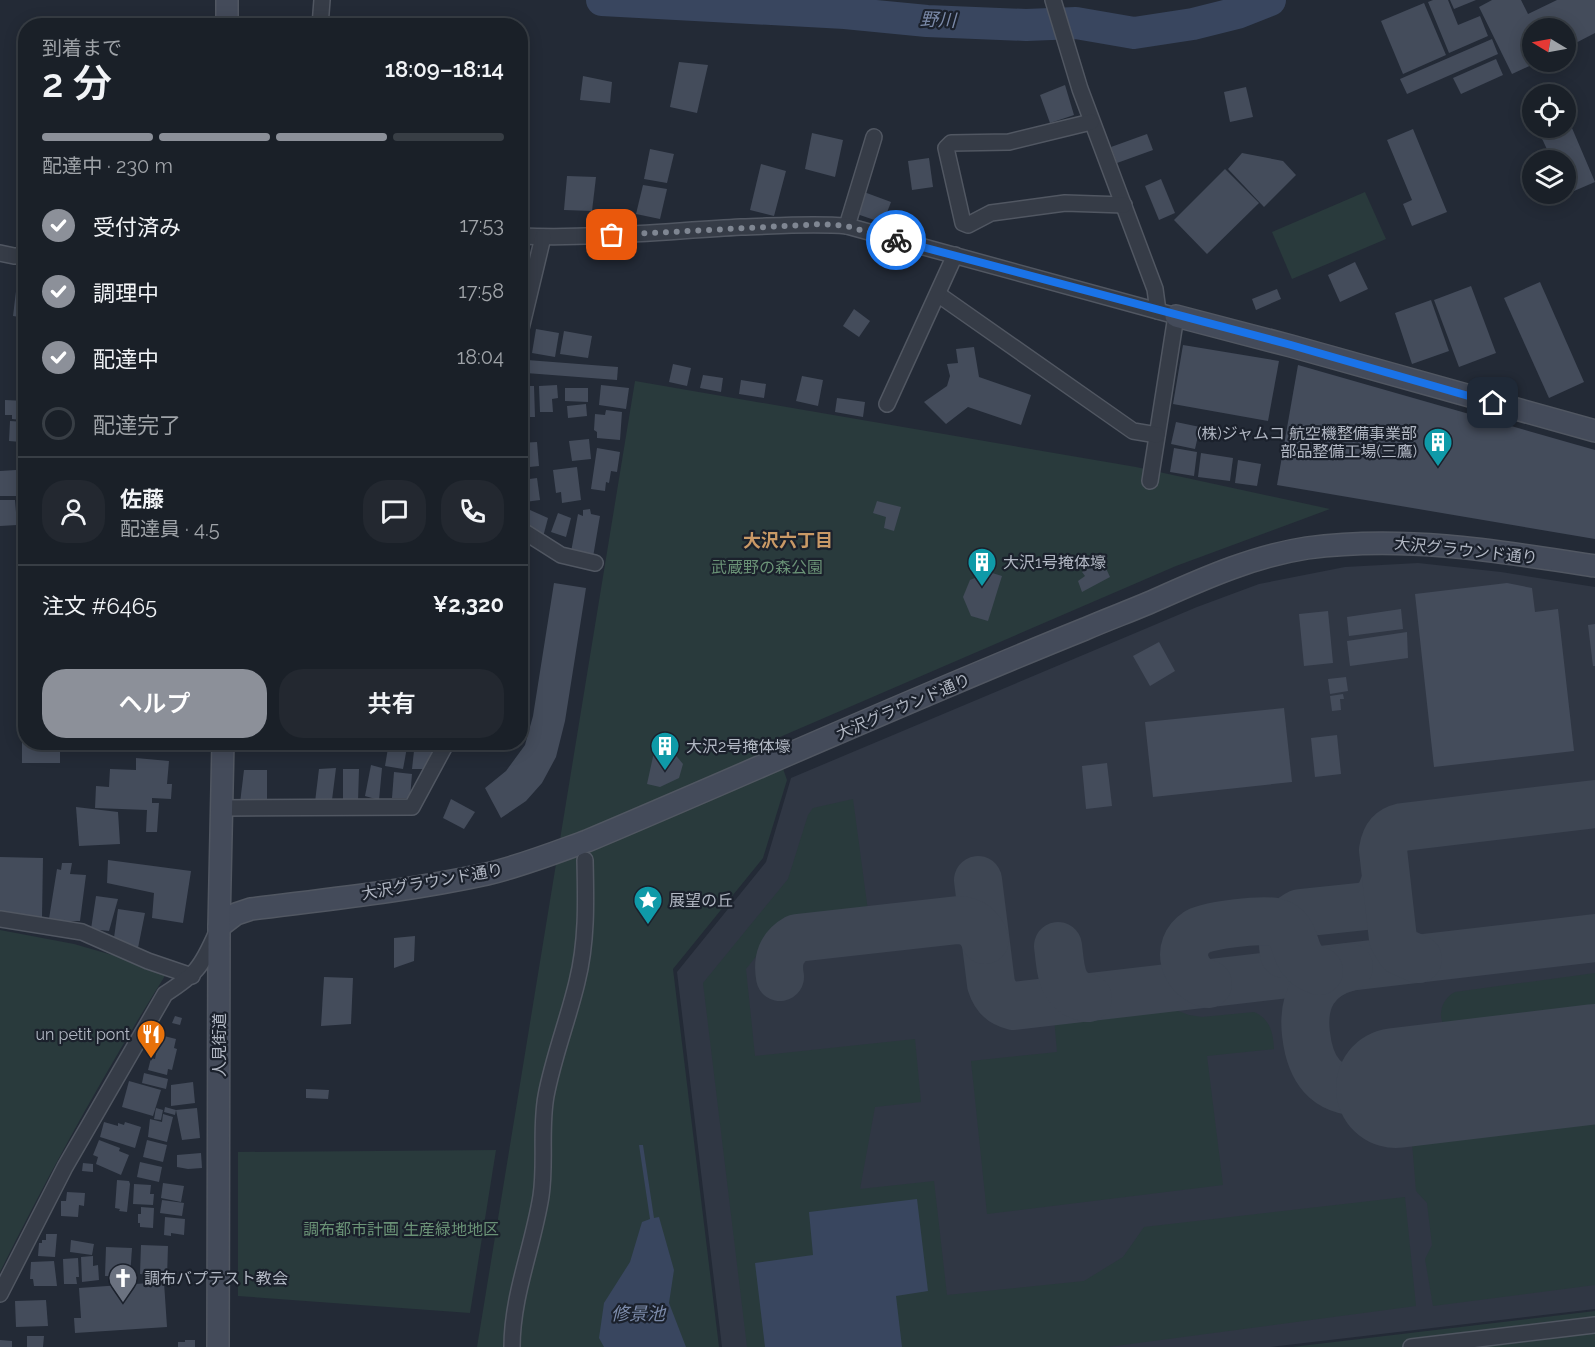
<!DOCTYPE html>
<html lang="ja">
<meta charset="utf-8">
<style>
:root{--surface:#1a2028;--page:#232830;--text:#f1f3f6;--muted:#9fa3a8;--line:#383e45;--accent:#8c9099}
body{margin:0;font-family:Raleway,"Noto Sans JP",sans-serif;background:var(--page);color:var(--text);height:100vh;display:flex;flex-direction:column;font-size:22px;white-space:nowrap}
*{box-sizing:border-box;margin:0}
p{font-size:20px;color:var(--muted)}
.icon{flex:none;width:33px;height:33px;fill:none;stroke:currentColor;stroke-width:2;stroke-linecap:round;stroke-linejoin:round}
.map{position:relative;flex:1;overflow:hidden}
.sheet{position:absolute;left:18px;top:18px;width:510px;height:732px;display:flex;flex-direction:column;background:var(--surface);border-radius:24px;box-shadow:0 3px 15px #0003,0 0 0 2px var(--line)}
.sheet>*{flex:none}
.needle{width:39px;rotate:280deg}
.controls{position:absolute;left:1522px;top:18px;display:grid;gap:12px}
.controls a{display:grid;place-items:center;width:54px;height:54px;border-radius:50%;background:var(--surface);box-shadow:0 3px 15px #0003,0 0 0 2px var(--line);font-size:30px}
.pin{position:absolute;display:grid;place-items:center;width:51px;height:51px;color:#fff;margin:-26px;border-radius:12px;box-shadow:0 3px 9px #0006}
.courier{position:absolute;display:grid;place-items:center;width:60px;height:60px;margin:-30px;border:4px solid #1a73e8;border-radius:50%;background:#fff;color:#222;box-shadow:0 2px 8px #0007}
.head em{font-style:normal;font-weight:600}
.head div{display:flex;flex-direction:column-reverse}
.head{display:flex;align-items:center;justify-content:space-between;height:102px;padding:0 24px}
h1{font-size:39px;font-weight:600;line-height:45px}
.bar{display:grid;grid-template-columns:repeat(4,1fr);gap:9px 6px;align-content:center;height:72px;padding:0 24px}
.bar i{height:8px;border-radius:4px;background:var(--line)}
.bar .on{background:var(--accent)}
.bar p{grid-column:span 4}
.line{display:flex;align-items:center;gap:15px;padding:0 24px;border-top:2px solid var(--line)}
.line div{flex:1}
.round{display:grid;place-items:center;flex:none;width:63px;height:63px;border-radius:24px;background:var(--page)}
ol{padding:0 24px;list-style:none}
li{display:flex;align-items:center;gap:18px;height:66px}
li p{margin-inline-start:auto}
li .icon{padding:6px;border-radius:50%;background:var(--accent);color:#fff;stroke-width:4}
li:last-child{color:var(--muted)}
li i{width:33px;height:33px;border:3px solid var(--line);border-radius:50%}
.action{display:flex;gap:12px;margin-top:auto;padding:12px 24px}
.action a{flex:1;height:69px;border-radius:24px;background:var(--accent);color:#fff;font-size:24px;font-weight:600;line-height:69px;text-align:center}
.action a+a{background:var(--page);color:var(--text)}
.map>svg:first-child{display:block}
.airport{fill:#303744}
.green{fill:#293a3c}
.water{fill:#39465f}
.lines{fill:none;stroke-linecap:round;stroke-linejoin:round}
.river{stroke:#39465f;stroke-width:32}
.taxiway{stroke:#3e4653;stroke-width:48}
.runway{stroke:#3e4653;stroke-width:120}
.building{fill:#444c5b}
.street-casing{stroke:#515762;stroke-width:18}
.secondary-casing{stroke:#515762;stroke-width:24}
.street{stroke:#363c47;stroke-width:15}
.secondary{stroke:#444b5a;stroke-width:21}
.done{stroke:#7f8692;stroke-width:6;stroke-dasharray:0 10.8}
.route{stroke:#1a73e8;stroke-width:8}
.labels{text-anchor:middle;stroke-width:4.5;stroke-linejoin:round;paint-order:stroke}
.poi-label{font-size:16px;fill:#b1b7c3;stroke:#1b212c;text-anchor:start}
.street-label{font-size:16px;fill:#b1b7c3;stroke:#1b212c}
.park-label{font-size:16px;fill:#6a9276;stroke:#1b212c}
.water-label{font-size:18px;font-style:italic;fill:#7c8baa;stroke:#1b212c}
.neighbourhood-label{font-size:18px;font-weight:bold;fill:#c99966;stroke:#1b212c}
</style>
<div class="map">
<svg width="1595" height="1347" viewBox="0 0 1595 1347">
<rect width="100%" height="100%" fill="#232a36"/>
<polygon class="airport" points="1418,563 1501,572 1595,587 1595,1309 1270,1347 722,1347 677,972 766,862 791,778 1197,607 1259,584 1345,567"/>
<g class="green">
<polygon points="1365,192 1386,239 1292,279 1272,232"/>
<polygon points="635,381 1136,467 1330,509 1176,566 773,740 787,780 763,858 673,969 719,1347 477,1347"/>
<polygon points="853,799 868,911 785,920 746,969 755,1056 915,1039 921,1102 875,1107 860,1189 934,1181 947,1295 1084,1281 1123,1257 1144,1227 1405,1197 1416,1306 1108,1347 747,1347 703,983 788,879 808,815 813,808"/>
<path d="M 0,930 L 74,944 L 168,971 C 107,1068 51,1169 0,1272 Z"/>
<path d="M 1595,973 L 1595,1015 L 1454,1032 C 1434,1025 1439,1000 1455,992 Z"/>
<path d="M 1170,1008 L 1189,1015 L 1202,1017 L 1254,1012 C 1270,1019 1273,1032 1274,1049 L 1207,1056 L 1223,1185 L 987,1214 L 971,1061 L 1057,1052 L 1054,1018 Z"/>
<polygon points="1595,1119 1595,1285 1433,1306 1425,1259 1432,1245 1427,1203 1416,1191 1412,1143"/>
<polygon points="496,1150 470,1313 238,1296 238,1152"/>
<polygon points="1595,1311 1595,1347 1292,1347"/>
</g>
<g class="water">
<polygon points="639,1145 643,1145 654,1218 659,1217 674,1270 669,1303 686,1347 604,1347 599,1338 604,1303 630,1262 642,1222 650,1219"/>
<polygon points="917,1199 928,1291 896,1296 902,1347 765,1347 755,1263 813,1255 809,1212"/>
</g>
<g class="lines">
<polyline class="river" points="602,0 845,13 927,21 1026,25 1076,23 1134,33 1193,24 1237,13 1270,0"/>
<g class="taxiway">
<path d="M 978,880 L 991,984 C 995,997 1001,1003 1014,1006 L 1595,938"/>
<path d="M 1058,946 C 1061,969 1060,993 1088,998"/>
<path d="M 1284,954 C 1281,936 1283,921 1300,913 L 1367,906 L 1379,898 L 1386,880"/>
<path d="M 1418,959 L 1400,951 L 1393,939 L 1383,850 C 1385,837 1390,830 1403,827 L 1595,804"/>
<path d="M 1349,967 C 1315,976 1302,1000 1306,1034 C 1310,1069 1325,1092 1364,1092"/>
<path d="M 780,977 C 777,960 781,947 797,938 L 958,920 C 972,921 980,927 985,940"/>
<path d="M 1208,984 C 1184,978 1174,947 1197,932 C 1206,925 1264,919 1275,922 C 1304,930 1286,961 1319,971"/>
</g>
<polyline class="runway" points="1396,1088 1595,1064"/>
</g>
<g class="building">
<polygon points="1433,0 1448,0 1458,25 1480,16 1488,36 1449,53 1428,2"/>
<polygon points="1450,0 1476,0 1454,9"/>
<polygon points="1492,0 1521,0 1528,14 1557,0 1595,0 1595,33 1566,48 1566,28 1533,28 1533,62 1538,62 1512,74 1479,7"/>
<polygon points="1424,3 1446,55 1403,74 1381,21"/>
<polygon points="1492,39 1498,54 1407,94 1400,79"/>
<polygon points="1496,59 1503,75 1461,94 1453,78"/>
<polygon points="679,62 708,65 697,113 670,107"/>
<polygon points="583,76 612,82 610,103 580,100"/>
<polygon points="1065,85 1074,115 1050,123 1040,95"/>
<polygon points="1246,87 1253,117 1230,122 1224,92"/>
<polygon points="1566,114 1595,182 1546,203 1542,194 1566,194 1566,160 1552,160 1537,128 1566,128"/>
<polygon points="1413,129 1447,212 1412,226 1403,204 1412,200 1387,140"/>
<polygon points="812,133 843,140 835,177 805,169"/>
<polygon points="1147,134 1153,150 1117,163 1111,147"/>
<polygon points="650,149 674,154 667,183 644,179"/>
<polygon points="1242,153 1283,161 1296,175 1264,207 1228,169"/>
<polygon points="929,158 933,187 912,190 908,161"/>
<polygon points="761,164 786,171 774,216 750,210"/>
<polygon points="1225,169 1259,203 1207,254 1174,220"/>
<polygon points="567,176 596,177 592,211 564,210"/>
<polygon points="1161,179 1175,213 1159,220 1145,186"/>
<polygon points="643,185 667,189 660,219 636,214"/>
<polygon points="864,192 891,202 883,223 857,214"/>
<polygon points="1355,262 1368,289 1340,302 1328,275"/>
<polygon points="1540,282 1584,382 1549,398 1504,298"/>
<polygon points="17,283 26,284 26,318 13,316"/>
<polygon points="1471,286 1496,353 1459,367 1434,300"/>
<polygon points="1277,289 1281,299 1256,310 1252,299"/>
<polygon points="1431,300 1449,351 1412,364 1395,313"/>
<polygon points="854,309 870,321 859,337 843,326"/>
<polygon points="536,329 559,333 555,357 532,353"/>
<polygon points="564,331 592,336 588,358 560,354"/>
<polygon points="1183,345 1279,361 1268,421 1173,404"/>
<polygon points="974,347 979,377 1031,395 1021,425 968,407 946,424 924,402 947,386 950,376 947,364 958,363 956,349"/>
<polygon points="527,360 618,367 617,380 526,373"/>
<polygon points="673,364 691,368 687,386 669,382"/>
<polygon points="1298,365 1595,450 1595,539 1277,485"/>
<polygon points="703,375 723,378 721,392 700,388"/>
<polygon points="802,376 823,380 818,406 796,401"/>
<polygon points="741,380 766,384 764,398 739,394"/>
<polygon points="557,385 558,398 552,399 553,412 540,412 539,386"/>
<polygon points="601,385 629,388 626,409 599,405"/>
<polygon points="520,386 534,386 535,417 526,417 526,413 520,413"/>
<polygon points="565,388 588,388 588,402 565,401"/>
<polygon points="837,398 865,402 863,417 835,412"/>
<polygon points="5,400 26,401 26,414 21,414 21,420 12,419 12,415 5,415"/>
<polygon points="586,404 587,416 568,418 567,406"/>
<polygon points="606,410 622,412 620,440 597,438 597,432 594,430 595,414 605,415"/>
<polygon points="10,421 26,422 26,450 20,450 21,442 9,441"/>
<polygon points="1176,422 1200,427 1195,449 1171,444"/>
<polygon points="589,439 591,459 572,461 569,441"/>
<polygon points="537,442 539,466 520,468 520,443"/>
<polygon points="597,448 620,452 617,472 611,471 609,483 606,482 605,491 591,489"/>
<polygon points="1174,448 1197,452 1194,476 1170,472"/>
<polygon points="1201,453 1233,458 1230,481 1198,477"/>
<polygon points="1238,460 1261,464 1257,486 1235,483"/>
<polygon points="577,467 581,500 562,503 561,492 556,493 553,470"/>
<polygon points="16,470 16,496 0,496 0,471"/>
<polygon points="537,478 540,500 525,502 522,480"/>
<polygon points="0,500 15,500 16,512 20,512 17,525 0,526"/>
<polygon points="877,501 901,507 894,531 884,528 886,517 873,513"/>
<polygon points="590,509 591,514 600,516 593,557 571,552 578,514 583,516 583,510"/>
<polygon points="530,510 548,518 543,537 524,524"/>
<polygon points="558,513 571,518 566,537 551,532"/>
<polygon points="1104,564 1110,577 1082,592 1078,581 1085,576 1082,572 1092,566 1095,569"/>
<polygon points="989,572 1002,576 988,621 971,616 963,597 970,580"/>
<polygon points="554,583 586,588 565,721 556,757 542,783 526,801 501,818 485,788 506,771 525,745 533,716"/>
<polygon points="1507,583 1532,588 1535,612 1558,609 1574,751 1434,767 1415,594"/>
<polygon points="1401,609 1403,629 1349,636 1347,617"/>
<polygon points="1328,611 1333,663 1304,666 1299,614"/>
<polygon points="1595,624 1595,666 1593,666 1588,625"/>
<polygon points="1407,632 1408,658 1350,666 1347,641"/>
<polygon points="1159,642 1175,671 1150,686 1133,656"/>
<polygon points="1346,677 1348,691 1330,694 1328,679"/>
<polygon points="1343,694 1344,699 1340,699 1341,710 1332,711 1330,696"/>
<polygon points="1284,708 1292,782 1153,797 1145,722"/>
<polygon points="22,710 26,710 26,742 60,742 60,763 22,763"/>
<polygon points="1337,735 1341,774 1315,777 1311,738"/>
<polygon points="389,742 408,742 403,769 385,766"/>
<polygon points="415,742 435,742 428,769 412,769"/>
<polygon points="656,743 668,746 683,764 679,778 660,787 647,784"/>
<polygon points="136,758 169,761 167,784 172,784 171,799 152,798 152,803 159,803 157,832 146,832 147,810 95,808 96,786 109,787 110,769 136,770"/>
<polygon points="1107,763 1112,806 1086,809 1082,766"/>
<polygon points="371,765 382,768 379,800 365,796"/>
<polygon points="336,768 332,800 315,802 319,769"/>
<polygon points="343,769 359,769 358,802 343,800"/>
<polygon points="244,770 267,770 267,804 240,803"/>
<polygon points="394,772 412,774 410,798 392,798"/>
<polygon points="451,799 475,812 464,829 443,818"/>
<polygon points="76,807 118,812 120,844 79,846"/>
<polygon points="0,857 43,858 42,917 0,917"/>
<polygon points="108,860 191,871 183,923 152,918 154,893 107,883"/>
<polygon points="62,863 72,863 70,874 86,875 80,921 66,921 63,929 48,925 57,869 61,870"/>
<polygon points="96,896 118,899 109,931 91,929"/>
<polygon points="118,909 145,913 138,948 113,945"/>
<polygon points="415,936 414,961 394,968 394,938"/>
<polygon points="324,977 353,978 351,1024 321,1026"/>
<polygon points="175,1016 182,1018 180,1025 172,1023"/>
<polygon points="160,1035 176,1039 174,1048 177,1049 172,1070 168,1069 167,1075 148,1070 151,1058 155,1059"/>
<polygon points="144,1073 168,1079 166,1089 142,1083"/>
<polygon points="129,1081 161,1090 153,1116 122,1107"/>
<polygon points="193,1082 195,1103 171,1106 171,1085"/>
<polygon points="306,1089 329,1090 328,1099 306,1098"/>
<polygon points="165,1107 176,1110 197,1108 200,1138 182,1140 176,1110 175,1115 164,1112"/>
<polygon points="156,1108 163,1110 161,1120 154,1119"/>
<polygon points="163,1114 173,1117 167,1142 148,1137 150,1119 162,1122"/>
<polygon points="104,1122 118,1126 118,1123 124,1125 125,1122 141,1127 135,1148 100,1137"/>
<polygon points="99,1140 120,1148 119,1151 129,1155 121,1175 96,1164 98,1157 93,1155"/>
<polygon points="147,1140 167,1145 163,1162 143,1157"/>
<polygon points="201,1153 202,1168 188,1169 177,1167 177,1155"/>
<polygon points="140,1162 162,1167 159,1182 137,1177"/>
<polygon points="83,1163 93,1164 93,1172 82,1171"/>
<polygon points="117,1180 129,1181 130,1184 127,1212 119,1211 120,1209 115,1208"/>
<polygon points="163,1183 184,1186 181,1202 161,1198"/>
<polygon points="134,1184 151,1185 150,1194 154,1194 153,1205 133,1204"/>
<polygon points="67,1192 85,1193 84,1206 79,1205 78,1217 61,1216 61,1201 66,1201"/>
<polygon points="162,1200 184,1203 182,1216 160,1213"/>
<polygon points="141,1207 154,1208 153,1228 140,1227 140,1223 138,1223 138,1214 141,1214"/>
<polygon points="165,1217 185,1219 184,1235 171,1233 171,1236 164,1235"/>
<polygon points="46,1234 57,1234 55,1257 38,1256 39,1243 42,1243 42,1240 46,1240"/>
<polygon points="71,1240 94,1244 92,1255 70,1252"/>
<polygon points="141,1245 168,1246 167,1277 140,1274"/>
<polygon points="106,1247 132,1248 130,1277 105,1276"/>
<polygon points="93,1256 93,1266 98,1265 99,1280 82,1282 81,1257"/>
<polygon points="78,1258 79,1277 76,1277 77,1284 64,1284 63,1259"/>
<polygon points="54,1261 57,1286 34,1286 33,1279 30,1279 31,1262"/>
<polygon points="164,1282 167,1327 75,1333 74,1318 81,1318 79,1288"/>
<polygon points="46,1300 48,1326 16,1327 15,1301"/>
<polygon points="27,1336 44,1336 43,1347 27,1347"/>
<polygon points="0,1340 12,1341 12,1347 0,1347"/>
<polygon points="185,1340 195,1340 195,1347 178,1347 178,1342 185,1342"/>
</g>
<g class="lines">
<g class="street-casing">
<g id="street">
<polyline points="1053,0 1080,89 1155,289 1158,311"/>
<polyline points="320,26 322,0"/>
<polyline points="1091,122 1009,142 951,143 946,148 963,223 968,225 991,213 1065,203 1124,205"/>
<polyline points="847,226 874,137"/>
<path d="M 520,236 C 594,239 668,231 741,227 C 776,226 811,223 847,226 L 1176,316 L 1150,481"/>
<polyline points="0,253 14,256 26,256"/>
<polyline points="939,295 1133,431 1157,435"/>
<polyline points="520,333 543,237"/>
<polyline points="887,404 955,255"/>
<polyline points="520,529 561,555 595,563"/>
<polyline points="222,808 412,807 447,742"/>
<polyline points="0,919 82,932 148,961 192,976"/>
<path d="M 0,1294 L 65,1167 L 165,994 C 196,974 201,968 216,934"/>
<path d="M 512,1347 C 512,1295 533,1247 541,1196 C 546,1163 540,1129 546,1096 C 553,1058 568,1020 577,982 C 587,942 586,902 585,860"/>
<polyline points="1411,1347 1595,1325"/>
</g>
</g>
<g class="secondary-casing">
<g id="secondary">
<polyline points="227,26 227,0"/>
<polyline points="1176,316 1291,346 1595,431"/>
<path d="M 219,927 L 236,914 L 251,909 C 330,899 409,891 487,874 C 521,866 554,853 587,841 C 753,771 918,696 1085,629 C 1110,618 1136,609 1160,598 C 1207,577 1255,556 1307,548 C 1404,535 1499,551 1595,566"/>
<polyline points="218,1347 219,927 223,742"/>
</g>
</g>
<use href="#street" class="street"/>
<use href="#secondary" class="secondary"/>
</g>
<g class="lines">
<polyline class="done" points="612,235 823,224 846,226 896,240"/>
<polyline class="route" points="896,240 1291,345 1493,403"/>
</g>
<defs>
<g id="building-pin" transform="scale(1.5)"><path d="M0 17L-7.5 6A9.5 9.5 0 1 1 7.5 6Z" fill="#0f9aa8" stroke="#1b212c"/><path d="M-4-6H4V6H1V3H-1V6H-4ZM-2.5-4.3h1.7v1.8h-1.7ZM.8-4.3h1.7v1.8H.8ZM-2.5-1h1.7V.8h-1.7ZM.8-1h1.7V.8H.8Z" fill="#fff"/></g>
<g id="sight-pin" transform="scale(1.5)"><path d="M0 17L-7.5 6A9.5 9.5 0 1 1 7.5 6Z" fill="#0f9aa8" stroke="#1b212c"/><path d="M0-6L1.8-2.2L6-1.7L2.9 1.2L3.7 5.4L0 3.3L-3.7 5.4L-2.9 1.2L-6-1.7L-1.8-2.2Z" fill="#fff"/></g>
<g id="restaurant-pin" transform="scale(1.5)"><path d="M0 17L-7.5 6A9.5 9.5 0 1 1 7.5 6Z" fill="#e8710a" stroke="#1b212c"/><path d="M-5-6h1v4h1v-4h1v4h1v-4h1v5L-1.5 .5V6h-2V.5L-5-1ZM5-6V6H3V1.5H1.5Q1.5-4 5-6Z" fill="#fff"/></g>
<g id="church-pin" transform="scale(1.5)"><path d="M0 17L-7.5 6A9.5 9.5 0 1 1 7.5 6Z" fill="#6b7280" stroke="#1b212c"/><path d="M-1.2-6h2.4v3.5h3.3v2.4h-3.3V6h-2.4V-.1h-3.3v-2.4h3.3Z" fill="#fff"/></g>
</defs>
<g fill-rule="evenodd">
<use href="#building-pin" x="1438" y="442"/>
<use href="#building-pin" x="982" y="562"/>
<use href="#building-pin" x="665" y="746"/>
<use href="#sight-pin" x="648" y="900"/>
<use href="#restaurant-pin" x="151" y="1034"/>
<use href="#church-pin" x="123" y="1278"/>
</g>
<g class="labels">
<g class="poi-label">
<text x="1417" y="439" text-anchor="end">(株)ジャムコ 航空機整備事業部<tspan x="1417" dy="18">部品整備工場(三鷹)</tspan></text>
<text x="1003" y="568">大沢1号掩体壕</text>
<text x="686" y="752">大沢2号掩体壕</text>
<text x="669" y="906">展望の丘</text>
<text x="130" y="1040" text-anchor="end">un petit pont</text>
<text x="144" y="1284">調布バプテスト教会</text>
</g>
<g class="street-label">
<text transform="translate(1466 550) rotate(6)" y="6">大沢グラウンド通り</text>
<text transform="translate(903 706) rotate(-23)" y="6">大沢グラウンド通り</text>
<text transform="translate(432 881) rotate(-10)" y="6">大沢グラウンド通り</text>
<text transform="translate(219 1045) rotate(-90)" y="6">人見街道</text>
</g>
<g class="park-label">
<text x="767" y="573">武蔵野の森公園</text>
<text x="401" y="1235">調布都市計画 生産緑地地区</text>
</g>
<g class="water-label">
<text transform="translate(938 20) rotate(2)" y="6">野川</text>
<text x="638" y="1320">修景池</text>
</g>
<g class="neighbourhood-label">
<text x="788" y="547">大沢六丁目</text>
</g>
</g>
</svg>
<div class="controls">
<a><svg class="needle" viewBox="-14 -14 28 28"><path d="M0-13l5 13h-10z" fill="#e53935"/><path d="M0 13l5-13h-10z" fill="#9fa3a8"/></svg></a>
<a><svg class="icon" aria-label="locate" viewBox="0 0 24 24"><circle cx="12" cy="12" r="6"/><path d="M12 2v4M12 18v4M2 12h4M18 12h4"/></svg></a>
<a><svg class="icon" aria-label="layers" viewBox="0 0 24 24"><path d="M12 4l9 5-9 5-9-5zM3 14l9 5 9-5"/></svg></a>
</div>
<div class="pin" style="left:612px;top:235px;background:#ea580c"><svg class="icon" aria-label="bag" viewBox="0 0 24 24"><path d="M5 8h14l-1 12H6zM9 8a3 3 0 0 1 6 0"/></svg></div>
<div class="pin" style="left:1493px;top:403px;background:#1f2937"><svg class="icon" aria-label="home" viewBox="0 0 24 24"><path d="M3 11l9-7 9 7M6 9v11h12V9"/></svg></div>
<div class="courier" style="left:896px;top:240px"><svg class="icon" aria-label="bike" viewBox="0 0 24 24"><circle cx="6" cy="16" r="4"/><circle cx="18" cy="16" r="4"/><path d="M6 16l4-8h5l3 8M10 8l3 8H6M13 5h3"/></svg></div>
<section class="sheet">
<div class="head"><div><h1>2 分</h1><p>到着まで</p></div><em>18:09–18:14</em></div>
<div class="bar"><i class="on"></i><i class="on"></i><i class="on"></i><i></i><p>配達中 · 230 m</p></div>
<ol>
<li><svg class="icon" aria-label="check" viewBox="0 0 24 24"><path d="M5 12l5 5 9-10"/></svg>受付済み<p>17:53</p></li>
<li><svg class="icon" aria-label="check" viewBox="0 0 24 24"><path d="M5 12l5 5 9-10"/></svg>調理中<p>17:58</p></li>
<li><svg class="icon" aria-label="check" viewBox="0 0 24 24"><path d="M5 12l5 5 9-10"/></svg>配達中<p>18:04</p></li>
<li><i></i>配達完了</li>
</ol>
<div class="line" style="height:108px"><a class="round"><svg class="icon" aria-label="person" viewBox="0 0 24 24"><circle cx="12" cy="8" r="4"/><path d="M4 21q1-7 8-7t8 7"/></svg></a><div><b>佐藤</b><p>配達員 · 4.5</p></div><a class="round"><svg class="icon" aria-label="chat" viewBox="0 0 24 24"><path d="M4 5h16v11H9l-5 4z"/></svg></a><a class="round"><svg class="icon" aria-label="phone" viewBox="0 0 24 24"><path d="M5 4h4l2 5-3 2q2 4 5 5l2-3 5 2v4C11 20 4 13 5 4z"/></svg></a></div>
<div class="line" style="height:78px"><div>注文 #6465</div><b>¥2,320</b></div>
<div class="action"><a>ヘルプ</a><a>共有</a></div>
</section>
</div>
